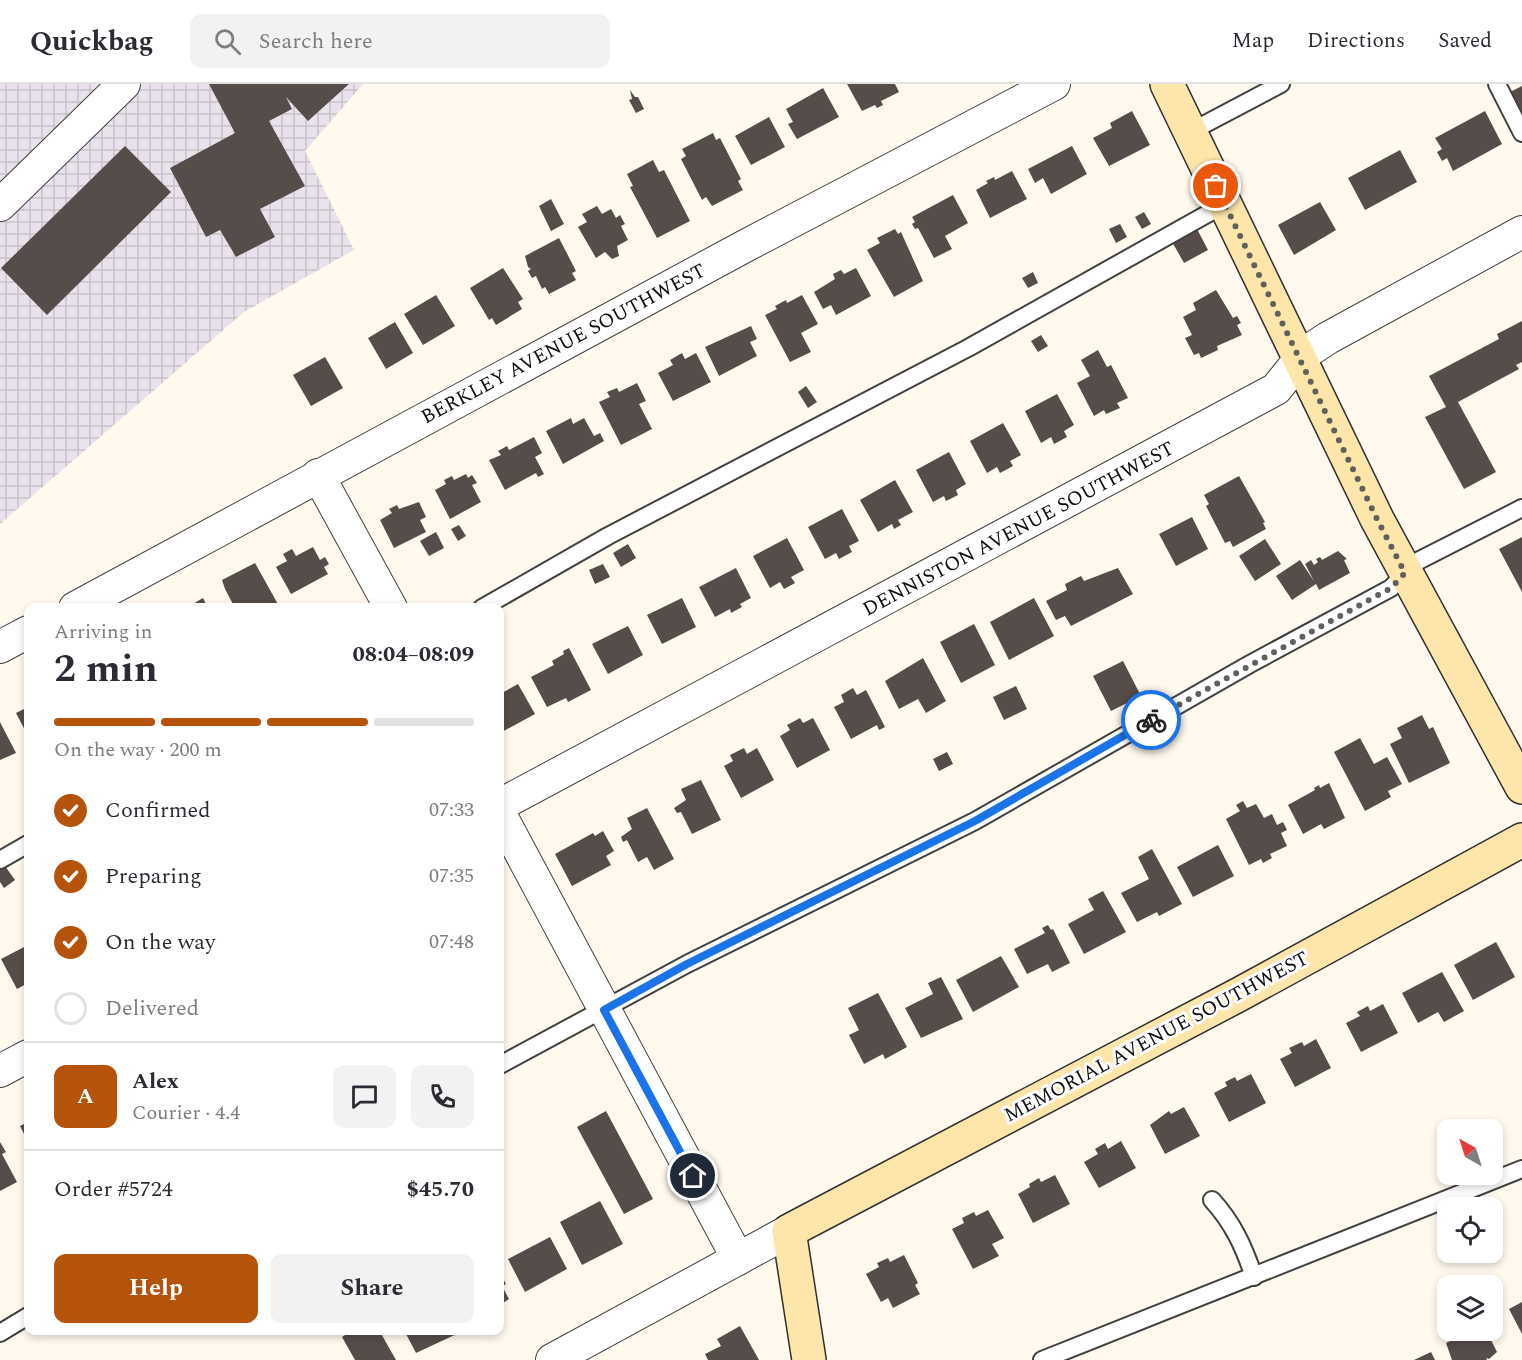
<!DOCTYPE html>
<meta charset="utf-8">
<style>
:root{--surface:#fff;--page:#f2f2f3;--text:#2b2b33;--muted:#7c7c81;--line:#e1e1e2;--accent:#b45309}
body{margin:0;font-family:Spectral,serif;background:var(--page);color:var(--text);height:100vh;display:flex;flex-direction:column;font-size:22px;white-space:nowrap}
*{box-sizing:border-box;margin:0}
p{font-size:20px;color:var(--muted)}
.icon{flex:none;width:33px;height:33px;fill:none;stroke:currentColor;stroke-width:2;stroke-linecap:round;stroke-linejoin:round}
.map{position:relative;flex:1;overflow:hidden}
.details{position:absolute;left:24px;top:519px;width:480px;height:732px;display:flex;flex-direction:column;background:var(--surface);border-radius:12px;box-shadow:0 3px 9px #0003}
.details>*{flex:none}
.needle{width:39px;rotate:321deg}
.controls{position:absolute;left:1437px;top:1035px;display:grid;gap:12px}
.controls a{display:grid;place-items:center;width:66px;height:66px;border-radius:12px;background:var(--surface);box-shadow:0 3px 9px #0003;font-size:30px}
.pin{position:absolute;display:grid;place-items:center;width:51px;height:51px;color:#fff;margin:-26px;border:3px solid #fff;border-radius:50%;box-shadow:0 2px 6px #0007}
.courier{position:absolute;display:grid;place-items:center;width:60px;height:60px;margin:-30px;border:4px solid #1a73e8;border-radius:50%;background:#fff;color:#222;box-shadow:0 2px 8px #0007}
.summary em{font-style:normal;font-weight:700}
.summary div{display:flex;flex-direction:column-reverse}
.summary{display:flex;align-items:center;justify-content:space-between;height:102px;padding:0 30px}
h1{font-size:39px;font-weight:700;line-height:45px}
.bar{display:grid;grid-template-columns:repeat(4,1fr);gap:9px 6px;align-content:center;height:72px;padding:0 30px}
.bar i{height:8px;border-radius:4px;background:var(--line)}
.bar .on{background:var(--accent)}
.bar p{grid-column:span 4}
.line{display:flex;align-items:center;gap:15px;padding:0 30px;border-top:2px solid var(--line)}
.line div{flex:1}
.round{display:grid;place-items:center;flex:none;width:63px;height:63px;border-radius:12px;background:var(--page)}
ol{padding:0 30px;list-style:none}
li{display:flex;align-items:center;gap:18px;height:66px}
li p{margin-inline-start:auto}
li .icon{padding:6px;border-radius:50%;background:var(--accent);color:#fff;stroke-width:4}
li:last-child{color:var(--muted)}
li i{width:33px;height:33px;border:3px solid var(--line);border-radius:50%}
.button{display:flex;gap:12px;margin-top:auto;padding:12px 30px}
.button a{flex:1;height:69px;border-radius:12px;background:var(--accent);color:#fff;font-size:24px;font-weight:700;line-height:69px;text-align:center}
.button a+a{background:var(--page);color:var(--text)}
header{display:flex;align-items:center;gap:36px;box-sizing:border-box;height:84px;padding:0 30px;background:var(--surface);border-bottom:2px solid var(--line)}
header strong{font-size:28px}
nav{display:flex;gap:33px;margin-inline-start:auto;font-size:21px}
.search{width:420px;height:54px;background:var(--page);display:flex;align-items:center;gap:15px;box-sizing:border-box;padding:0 21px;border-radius:12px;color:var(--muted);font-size:22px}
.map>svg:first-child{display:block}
.industrial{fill:url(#industrial-grid)}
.building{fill:#564d4a}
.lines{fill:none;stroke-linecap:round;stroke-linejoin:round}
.lane-casing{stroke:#414141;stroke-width:20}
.street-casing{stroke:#414141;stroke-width:34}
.secondary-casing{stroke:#303030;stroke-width:36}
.lane{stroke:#fff;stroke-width:16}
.street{stroke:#fff;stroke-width:32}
.secondary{stroke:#fee6ab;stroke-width:33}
.done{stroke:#62605c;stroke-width:6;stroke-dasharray:0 10.8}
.route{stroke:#1a73e8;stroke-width:8}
.labels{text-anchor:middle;stroke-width:6;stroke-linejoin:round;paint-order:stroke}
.street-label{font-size:20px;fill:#0e0e0e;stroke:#fff}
</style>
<header>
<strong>Quickbag</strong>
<div class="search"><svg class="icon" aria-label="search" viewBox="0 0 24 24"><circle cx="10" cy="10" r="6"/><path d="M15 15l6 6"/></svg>Search here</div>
<nav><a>Map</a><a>Directions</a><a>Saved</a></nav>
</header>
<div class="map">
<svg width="1522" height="1276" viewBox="0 0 1522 1276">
<defs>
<pattern id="industrial-grid" width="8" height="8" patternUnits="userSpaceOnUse" patternTransform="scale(1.5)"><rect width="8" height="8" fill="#e9e2ec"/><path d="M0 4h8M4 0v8" fill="none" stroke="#c7c1c9"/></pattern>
</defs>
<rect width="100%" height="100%" fill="#fff9ee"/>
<polygon class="industrial" points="0,0 363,0 305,67 354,166 244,228 0,440"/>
<g class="building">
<polygon points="209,0 349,0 308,37 286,13 292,25 269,37 305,102 260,125 275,153 236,173 220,146 206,153 170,84 235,49"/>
<polygon points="847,0 895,0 899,8 881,17 883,21 877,24 875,21 862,27"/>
<polygon points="1522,2 1522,34 1508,9"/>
<polygon points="823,4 839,33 797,55 788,40 793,38 786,25"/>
<polygon points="630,6 635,13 638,13 644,25 636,29 629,16 632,15"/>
<polygon points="1132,27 1150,61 1109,82 1093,54 1112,44 1110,39"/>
<polygon points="1485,27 1502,60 1453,87 1447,74 1442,77 1437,68 1442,65 1435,54"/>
<polygon points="769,33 785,63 751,81 735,52"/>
<polygon points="713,49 716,56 720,54 741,95 738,97 743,106 712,122 706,113 702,116 681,75 686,72 682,65"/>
<polygon points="125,62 171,108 47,231 1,184"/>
<polygon points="1072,62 1087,90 1051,110 1043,94 1035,99 1028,85"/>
<polygon points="1400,66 1417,98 1365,126 1348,94"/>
<polygon points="653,76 659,88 664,86 690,137 657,154 630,103 633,102 627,90"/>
<polygon points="1012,87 1027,115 990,134 976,106 988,99 986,97 994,93 995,96"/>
<polygon points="953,111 968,139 945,152 952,165 934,174 918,144 915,145 912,140 915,138 912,133"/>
<polygon points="551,115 564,140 551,147 539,122"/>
<polygon points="1320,118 1336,146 1294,171 1278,141"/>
<polygon points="597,122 602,130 611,125 616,134 620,131 625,140 621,142 628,156 617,162 619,172 612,175 605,168 596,174 578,143 587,138 582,130"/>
<polygon points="1144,128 1151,140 1142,145 1135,133"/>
<polygon points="1120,140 1127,153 1116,159 1109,145"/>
<polygon points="1196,143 1208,166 1184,179 1171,156"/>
<polygon points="895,145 898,150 901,148 923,197 894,213 867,166 880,159 877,154"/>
<polygon points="559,154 576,187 572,189 576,196 549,210 545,203 542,205 536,192 532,194 528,187 531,185 528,183 525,172"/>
<polygon points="503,184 523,215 518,218 522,225 496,241 492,234 489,236 470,204"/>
<polygon points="856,184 871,212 836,231 831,221 823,225 814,208 835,195 833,190 841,186 844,190"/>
<polygon points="1033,188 1038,199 1028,204 1022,194"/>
<polygon points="1216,206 1233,234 1237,232 1241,239 1237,241 1242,251 1217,262 1218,266 1201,274 1199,269 1194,271 1185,254 1192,251 1183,233 1196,226 1193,219"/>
<polygon points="436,211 455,242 423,261 404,230"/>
<polygon points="802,211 818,240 801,249 811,268 790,278 765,231 777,225 775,222 786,216 787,219"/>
<polygon points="1522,237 1522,278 1516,281 1519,285 1458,318 1496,388 1464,405 1425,333 1446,323 1429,292 1499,255 1497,250"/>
<polygon points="395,238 413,269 386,285 368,254"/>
<polygon points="751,242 757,255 750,258 757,272 719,292 705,263"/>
<polygon points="1041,251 1048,262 1038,268 1031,257"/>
<polygon points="1098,266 1107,283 1111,281 1128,314 1117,319 1120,324 1106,330 1104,326 1094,332 1077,299 1090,292 1081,276"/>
<polygon points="682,269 685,275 696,269 711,298 673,317 658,289 673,281 670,276"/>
<polygon points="325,273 343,304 311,322 293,291"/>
<polygon points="637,299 646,317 639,320 652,345 621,361 599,318 610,313 607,308 617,304 619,308"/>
<polygon points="806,302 817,318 808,324 798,308"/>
<polygon points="1057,310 1074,341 1064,347 1067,353 1054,360 1051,353 1041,359 1025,327"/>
<polygon points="571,334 573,340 584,334 594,352 600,349 604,357 563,380 546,347"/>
<polygon points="1003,339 1021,371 1010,377 1013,382 1000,389 997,383 987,389 970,357"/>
<polygon points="534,353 542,369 535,373 544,390 538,393 536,389 505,406 489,376 501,371 498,367 507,362 509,366"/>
<polygon points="949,368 966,400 956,406 958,411 946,417 944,412 933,418 916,386"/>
<polygon points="466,390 468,394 472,391 477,399 472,401 481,418 450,435 435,406 446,400 444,396 452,392 454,396"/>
<polygon points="1239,392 1265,438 1263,439 1266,445 1233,463 1230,457 1225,459 1206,422 1209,420 1204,411"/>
<polygon points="895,396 913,428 898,436 901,441 894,445 892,440 878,448 860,416"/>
<polygon points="419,418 426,433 420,436 426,448 394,464 380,436 392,429 389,425 397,421 399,425"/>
<polygon points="842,425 859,457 849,462 852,468 839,475 836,469 825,475 808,443"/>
<polygon points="1192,433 1208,465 1176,482 1159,450"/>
<polygon points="459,441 466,452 458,457 451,445"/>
<polygon points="436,448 444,464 429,472 420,457"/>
<polygon points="1522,453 1522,508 1499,465"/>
<polygon points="787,454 804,486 791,493 795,499 784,505 780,498 770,504 753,472"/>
<polygon points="1265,455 1281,480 1255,497 1239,472"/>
<polygon points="628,460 636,474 621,483 613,469"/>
<polygon points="313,463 320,476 325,473 329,480 324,483 328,490 291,510 276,483 287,477 283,470 292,465 296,472"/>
<polygon points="1338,467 1347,475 1344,476 1350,489 1319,506 1316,500 1292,516 1276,492 1300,476 1314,497 1305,480 1311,476 1314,481 1318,478 1316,475 1320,473 1322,476"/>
<polygon points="255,479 279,522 277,524 235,524 225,505 222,496"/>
<polygon points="603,480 610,493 595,500 589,486"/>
<polygon points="736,484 751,514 740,520 742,523 731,529 730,525 715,533 699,503"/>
<polygon points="1118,484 1133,510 1071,542 1065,532 1056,536 1046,517 1067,506 1065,500 1081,492 1084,497"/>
<polygon points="203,514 208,524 186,524"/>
<polygon points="682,514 696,543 662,560 647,531"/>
<polygon points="1034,514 1054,552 1009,576 990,538"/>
<polygon points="974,540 995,581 961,599 940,558"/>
<polygon points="628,542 643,571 608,590 592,560"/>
<polygon points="569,564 591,606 568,618 566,614 547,623 531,593 554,581 552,577 564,570 563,567"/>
<polygon points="923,574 946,617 926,629 918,615 899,625 885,597"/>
<polygon points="1123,577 1141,612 1111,627 1093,592"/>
<polygon points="518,600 535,630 500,649 500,610"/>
<polygon points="1016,602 1027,625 1004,636 993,613"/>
<polygon points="853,604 857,611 866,606 885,643 879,646 877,641 851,655 834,623 844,618 841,611"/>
<polygon points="28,623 28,652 16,629"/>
<polygon points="1422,631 1429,645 1433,643 1450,679 1409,699 1390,660 1402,654 1397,644"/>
<polygon points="800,634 803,639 813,634 830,666 797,684 780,652 790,646 787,641"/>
<polygon points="0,638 16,669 0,676"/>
<polygon points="1360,654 1374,680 1387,673 1402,700 1388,707 1391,713 1365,727 1334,668"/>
<polygon points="744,664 747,670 757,664 774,696 741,714 724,682 733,677 730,671"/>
<polygon points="947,668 953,680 939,687 933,675"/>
<polygon points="701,696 721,736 692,750 681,728 677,729 674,724 686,716 681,705"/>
<polygon points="1329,699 1345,734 1324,745 1321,740 1303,750 1288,721 1315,706 1314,704 1319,701 1320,704"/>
<polygon points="1243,717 1247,724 1256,720 1264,734 1272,730 1277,741 1283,738 1287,746 1281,749 1287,762 1270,770 1272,774 1263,779 1261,775 1249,781 1226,735 1240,727 1236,721"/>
<polygon points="647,724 674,775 654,786 647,773 638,778 627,756 623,758 621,753 632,745 627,734"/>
<polygon points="603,747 614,767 606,772 611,781 572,802 555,770 593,749 595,752"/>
<polygon points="1218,761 1234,792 1193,813 1177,783"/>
<polygon points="1152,765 1182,820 1159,832 1157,828 1137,838 1121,809 1149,795 1138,773"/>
<polygon points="5,782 15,796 4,804 0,798 0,785"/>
<polygon points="1103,807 1126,848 1084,870 1068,840 1094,826 1088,815"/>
<polygon points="1048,841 1051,846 1053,845 1070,879 1052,888 1048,880 1027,890 1014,865 1045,849 1042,844"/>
<polygon points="1496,858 1515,893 1473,916 1454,881"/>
<polygon points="28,861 28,899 17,905 1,875"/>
<polygon points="1001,872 1019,903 973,928 956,896"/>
<polygon points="1442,888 1464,927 1444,938 1438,928 1418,939 1402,909"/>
<polygon points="941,893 963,935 921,954 905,924 933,910 928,899"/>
<polygon points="878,909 907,963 885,975 883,970 864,980 849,951 859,946 848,924"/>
<polygon points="1383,920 1398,949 1361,968 1346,939 1360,932 1357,928 1368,922 1370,927"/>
<polygon points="1316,955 1331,984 1295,1003 1280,975 1292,969 1289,964 1302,958 1304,962"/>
<polygon points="1251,990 1266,1019 1229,1038 1214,1009 1227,1002 1225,998 1235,993 1237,997"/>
<polygon points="1184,1023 1200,1052 1165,1070 1150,1041 1169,1027 1171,1030"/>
<polygon points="606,1027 653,1115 624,1130 577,1043"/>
<polygon points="28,1038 28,1058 20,1042"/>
<polygon points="1121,1057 1136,1084 1099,1104 1084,1078 1098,1070 1095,1065 1105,1059 1108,1065"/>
<polygon points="0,1058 6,1068 2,1070 17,1098 0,1107"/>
<polygon points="1055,1091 1070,1120 1033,1139 1018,1110 1030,1103 1029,1100 1039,1094 1041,1098"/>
<polygon points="600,1117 623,1160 582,1181 560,1138"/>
<polygon points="988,1126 1004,1154 992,1160 999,1172 973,1185 952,1145 964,1139 962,1134 974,1128 976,1132"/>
<polygon points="550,1153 567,1185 525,1208 508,1175"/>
<polygon points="904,1171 918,1199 915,1201 920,1210 893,1224 888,1214 881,1218 866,1190 879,1183 877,1179 888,1174 890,1178"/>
<polygon points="502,1193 506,1200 502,1202 509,1215 500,1221 500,1194"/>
<polygon points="1522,1218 1522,1250 1509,1225"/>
<polygon points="740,1242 759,1276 708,1276 705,1270 721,1262 717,1255"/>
<polygon points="353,1246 379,1246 396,1276 355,1276 342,1253"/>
<polygon points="404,1246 460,1246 461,1248 416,1269"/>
<polygon points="1462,1246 1486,1246 1497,1268 1489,1275 1486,1274 1487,1276 1452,1276 1446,1259 1464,1250"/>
<polygon points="1431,1268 1435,1276 1414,1276"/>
</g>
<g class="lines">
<g class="lane-casing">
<g id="lane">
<polyline points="1497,0 1522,49"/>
<polyline points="1190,48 1281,0"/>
<polyline points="482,524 608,452 968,264 1225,120"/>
<polyline points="0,776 28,760"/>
<polyline points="500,981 687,880 975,737 1250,580 1391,504 1418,477 1522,424"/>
<path d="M 1212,1116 C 1233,1139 1244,1163 1254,1193"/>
<polyline points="0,1249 28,1232"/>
<polyline points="1042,1276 1522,1085"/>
</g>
</g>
<g class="street-casing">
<g id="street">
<polyline points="0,121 124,0"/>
<polyline points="318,391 391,524"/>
<polyline points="75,524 747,161 1054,0"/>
<polyline points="0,563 28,548"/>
<polyline points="500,721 1276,305 1305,269 1328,254 1522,148"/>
<polyline points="500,730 738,1175"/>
<polyline points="0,987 28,972"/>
<polyline points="552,1276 789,1147"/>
</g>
</g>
<g class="secondary-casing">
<g id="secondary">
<polyline points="1167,0 1377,435 1522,703"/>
<polyline points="809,1276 789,1147 1240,910 1522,756"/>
</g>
</g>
<use href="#lane" class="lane"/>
<use href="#street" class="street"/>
<use href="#secondary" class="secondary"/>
</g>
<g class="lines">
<polyline class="done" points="1151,636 1391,504 1405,489 1377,435 1216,102"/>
<polyline class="route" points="693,1092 604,926 687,880 975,737 1151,636"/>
</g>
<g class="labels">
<g class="street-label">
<text transform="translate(563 259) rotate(-28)" y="7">BERKLEY AVENUE SOUTHWEST</text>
<text transform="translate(1018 444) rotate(-28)" y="7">DENNISTON AVENUE SOUTHWEST</text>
<text transform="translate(1156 952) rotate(-28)" y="7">MEMORIAL AVENUE SOUTHWEST</text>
</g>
</g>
</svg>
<div class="controls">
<a><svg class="needle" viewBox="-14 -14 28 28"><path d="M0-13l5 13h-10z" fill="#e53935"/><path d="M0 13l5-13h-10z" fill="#7c7c81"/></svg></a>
<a><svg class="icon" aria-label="locate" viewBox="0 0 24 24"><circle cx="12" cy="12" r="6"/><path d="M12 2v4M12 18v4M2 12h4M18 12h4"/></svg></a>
<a><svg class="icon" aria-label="layers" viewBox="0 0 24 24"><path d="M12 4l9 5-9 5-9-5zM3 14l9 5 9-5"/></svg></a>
</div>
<div class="pin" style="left:1216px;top:102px;background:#ea580c"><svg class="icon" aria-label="bag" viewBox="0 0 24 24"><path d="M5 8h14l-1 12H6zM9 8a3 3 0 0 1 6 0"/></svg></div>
<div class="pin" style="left:693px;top:1092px;background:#1f2937"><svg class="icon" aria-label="home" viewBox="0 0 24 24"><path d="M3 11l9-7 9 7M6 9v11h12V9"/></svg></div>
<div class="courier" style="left:1151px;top:636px"><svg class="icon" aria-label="bike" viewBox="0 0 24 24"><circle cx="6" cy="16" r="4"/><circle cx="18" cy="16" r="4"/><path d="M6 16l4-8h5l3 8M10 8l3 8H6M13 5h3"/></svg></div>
<section class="details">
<div class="summary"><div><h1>2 min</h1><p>Arriving in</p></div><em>08:04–08:09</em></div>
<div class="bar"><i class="on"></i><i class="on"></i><i class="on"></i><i></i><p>On the way · 200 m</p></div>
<ol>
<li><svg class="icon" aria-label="check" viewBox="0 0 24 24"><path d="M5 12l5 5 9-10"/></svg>Confirmed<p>07:33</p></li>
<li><svg class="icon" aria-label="check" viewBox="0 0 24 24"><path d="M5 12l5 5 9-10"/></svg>Preparing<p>07:35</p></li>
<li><svg class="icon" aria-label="check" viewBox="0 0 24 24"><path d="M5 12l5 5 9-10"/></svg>On the way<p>07:48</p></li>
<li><i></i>Delivered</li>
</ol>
<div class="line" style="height:108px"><b class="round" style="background:var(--accent);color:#fff">A</b><div><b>Alex</b><p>Courier · 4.4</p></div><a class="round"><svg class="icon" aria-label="chat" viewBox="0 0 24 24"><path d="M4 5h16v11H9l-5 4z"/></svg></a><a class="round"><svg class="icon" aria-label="phone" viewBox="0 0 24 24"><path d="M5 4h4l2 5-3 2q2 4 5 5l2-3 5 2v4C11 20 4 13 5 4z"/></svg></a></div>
<div class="line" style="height:78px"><div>Order #5724</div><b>$45.70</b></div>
<div class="button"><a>Help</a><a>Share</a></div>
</section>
</div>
